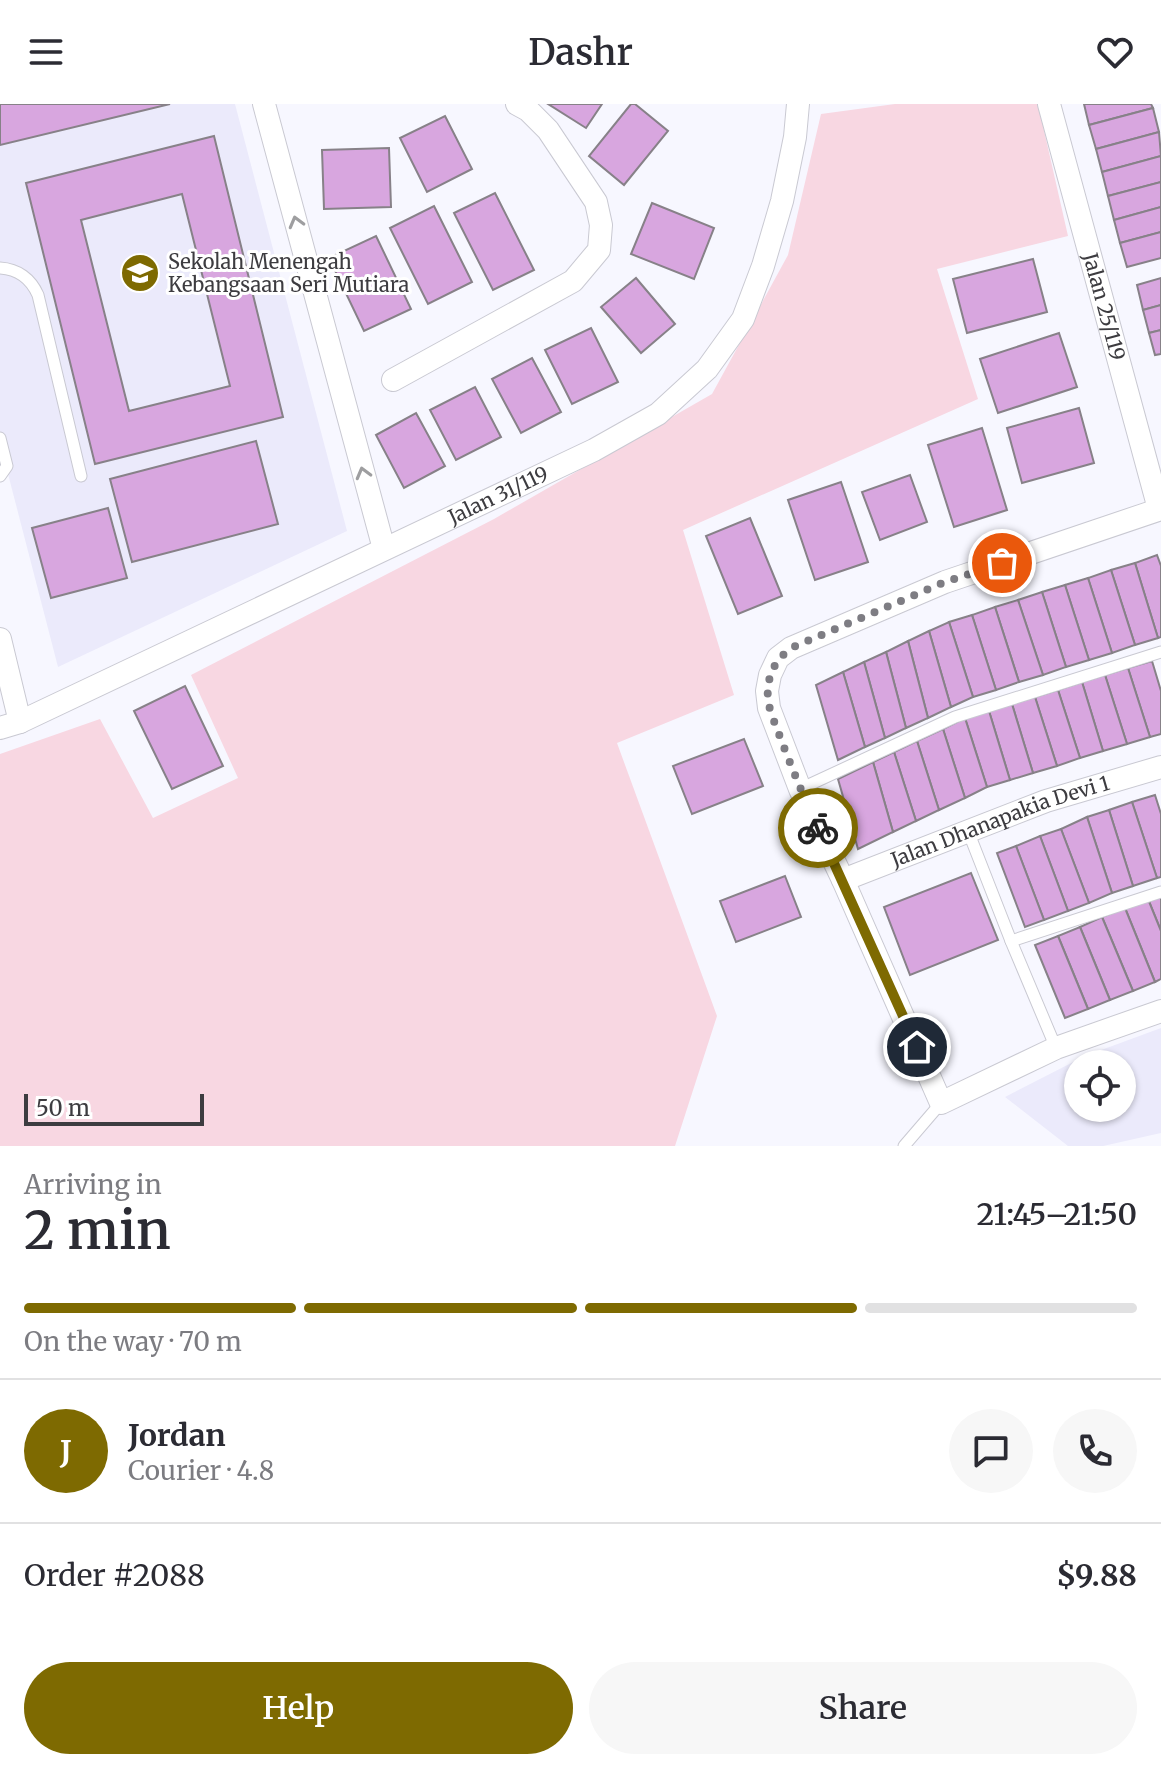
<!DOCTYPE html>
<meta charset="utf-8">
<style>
:root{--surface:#fff;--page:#f7f7f7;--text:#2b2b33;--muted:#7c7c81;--line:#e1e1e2;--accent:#7e6a01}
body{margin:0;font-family:Merriweather,serif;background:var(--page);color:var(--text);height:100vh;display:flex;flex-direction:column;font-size:30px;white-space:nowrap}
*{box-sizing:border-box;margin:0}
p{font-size:26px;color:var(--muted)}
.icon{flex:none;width:44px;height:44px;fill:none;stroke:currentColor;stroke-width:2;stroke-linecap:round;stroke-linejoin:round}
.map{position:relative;height:1042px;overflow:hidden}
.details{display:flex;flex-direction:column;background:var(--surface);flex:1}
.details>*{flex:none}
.fabs{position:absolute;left:1064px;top:946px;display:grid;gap:16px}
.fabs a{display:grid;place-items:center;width:72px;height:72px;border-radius:50%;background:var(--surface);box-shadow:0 2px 6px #0004;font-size:40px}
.scale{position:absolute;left:24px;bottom:20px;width:180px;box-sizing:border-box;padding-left:8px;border:4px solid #3d3c40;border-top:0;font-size:22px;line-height:28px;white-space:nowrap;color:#3d3c40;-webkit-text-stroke:6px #fff;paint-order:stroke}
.pin{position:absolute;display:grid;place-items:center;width:68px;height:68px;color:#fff;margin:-34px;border:4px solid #fff;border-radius:50%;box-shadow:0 2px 8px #0007}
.courier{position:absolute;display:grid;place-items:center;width:80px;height:80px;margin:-40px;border:6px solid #7e6a01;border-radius:50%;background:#fff;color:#222;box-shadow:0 2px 10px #0007}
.head em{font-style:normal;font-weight:600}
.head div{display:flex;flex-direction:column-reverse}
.head{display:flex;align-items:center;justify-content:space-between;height:136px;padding:0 24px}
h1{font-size:52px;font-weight:600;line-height:60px}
.bar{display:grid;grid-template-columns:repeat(4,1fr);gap:12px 8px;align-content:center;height:96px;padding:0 24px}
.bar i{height:10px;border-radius:6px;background:var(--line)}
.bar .active{background:var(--accent)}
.bar p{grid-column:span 4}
.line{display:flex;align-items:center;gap:20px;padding:0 24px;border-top:2px solid var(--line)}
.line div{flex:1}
.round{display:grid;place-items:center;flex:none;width:84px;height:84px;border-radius:42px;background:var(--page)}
.primary-button{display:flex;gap:16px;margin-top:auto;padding:16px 24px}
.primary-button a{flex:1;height:92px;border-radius:48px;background:var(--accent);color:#fff;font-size:32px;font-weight:600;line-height:92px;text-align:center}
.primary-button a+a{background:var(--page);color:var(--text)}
header{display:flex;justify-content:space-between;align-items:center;height:104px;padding:0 24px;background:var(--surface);font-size:36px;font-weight:600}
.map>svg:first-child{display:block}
.built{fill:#ebeafb;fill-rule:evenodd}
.green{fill:#f8d7e2}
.building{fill:#d8a6df;stroke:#878188;stroke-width:2;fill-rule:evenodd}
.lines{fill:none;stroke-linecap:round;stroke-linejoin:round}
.lane-casing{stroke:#c9c9d2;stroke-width:13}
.street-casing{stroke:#c9c9d2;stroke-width:24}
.lane{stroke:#fff;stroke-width:11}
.street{stroke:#fff;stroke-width:22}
.oneway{stroke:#9e9ea0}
.done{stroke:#7e7d83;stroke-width:8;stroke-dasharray:0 14.4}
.route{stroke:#7e6a01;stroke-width:10}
.labels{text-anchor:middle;stroke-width:6;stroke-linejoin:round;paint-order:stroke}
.poi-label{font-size:20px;fill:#3d3c40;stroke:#fff;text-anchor:start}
.street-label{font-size:20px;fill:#3d3c40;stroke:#fff}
</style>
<header><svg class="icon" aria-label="menu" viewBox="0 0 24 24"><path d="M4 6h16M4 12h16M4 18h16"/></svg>Dashr<svg class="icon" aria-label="heart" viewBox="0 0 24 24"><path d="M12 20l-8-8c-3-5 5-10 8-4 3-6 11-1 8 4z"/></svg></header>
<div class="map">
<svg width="1161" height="1042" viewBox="0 0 1161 1042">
<rect width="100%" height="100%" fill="#f7f7ff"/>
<g class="built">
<polygon points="0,0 235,0 347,427 58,563 0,339"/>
<path d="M 1161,924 L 1161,1029 L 1103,1042 L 1068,1042 L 1005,993 L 1085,952 ZM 1122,960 L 1122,1004 L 1078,1004 L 1078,960 Z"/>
</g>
<polygon class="green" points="895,0 1038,0 1068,132 937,165 978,295 683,426 734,591 617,639 717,912 675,1042 0,1042 0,650 100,615 153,714 238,674 191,571 494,415 712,290 788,151 821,10"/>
<g class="building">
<polygon points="0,0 170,0 0,41"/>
<polygon points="548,0 602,0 586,24"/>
<polygon points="631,0 635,0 668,27 624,81 589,52"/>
<polygon points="1084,0 1151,0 1153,4 1089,21"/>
<polygon points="1153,4 1159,28 1096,45 1089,21"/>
<polygon points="445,12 472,65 427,88 400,34"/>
<polygon points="1159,28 1161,52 1102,68 1096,45"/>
<path d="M 214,32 L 283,313 L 95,360 L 26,79 ZM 182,90 L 230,282 L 129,307 L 81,116 Z"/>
<polygon points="389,44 391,103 324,105 322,46"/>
<polygon points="1161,52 1161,78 1108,92 1102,68"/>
<polygon points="1161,78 1161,103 1114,116 1108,92"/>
<polygon points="495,89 534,166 493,186 454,109"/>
<polygon points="652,99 714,124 694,175 631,150"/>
<polygon points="434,102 472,178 428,200 390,124"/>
<polygon points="1161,103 1161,128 1120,139 1114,116"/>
<polygon points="1161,128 1161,154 1127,163 1120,139"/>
<polygon points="376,132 411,205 364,227 329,154"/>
<polygon points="1033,155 1047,208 967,229 953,175"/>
<polygon points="636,174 675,220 641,249 601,203"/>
<polygon points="1161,174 1161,201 1143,206 1137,181"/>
<polygon points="1161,201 1161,226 1149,229 1143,206"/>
<polygon points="591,224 618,278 572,300 545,246"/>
<polygon points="1161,226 1161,250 1155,251 1149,229"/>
<polygon points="1059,229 1077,283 998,309 980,255"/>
<polygon points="532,254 561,308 521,329 492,275"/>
<polygon points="475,283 501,333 456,356 430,306"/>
<polygon points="1079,304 1094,359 1022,379 1007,324"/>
<polygon points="416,309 445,362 404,384 376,331"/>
<polygon points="982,324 1007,406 954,423 928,341"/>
<polygon points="256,337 278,420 132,458 110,375"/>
<polygon points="910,371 927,418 880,436 862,388"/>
<polygon points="841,378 868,458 815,476 788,396"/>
<polygon points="108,404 127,474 51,494 32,424"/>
<polygon points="750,414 782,492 738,510 706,432"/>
<polygon points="1157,451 1161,462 1161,533 1158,534 1135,459"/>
<polygon points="1135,459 1158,534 1135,541 1111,466"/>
<polygon points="1111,466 1135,541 1112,549 1088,474"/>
<polygon points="1088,474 1112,549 1089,556 1065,481"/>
<polygon points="1065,481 1089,556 1066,563 1042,488"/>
<polygon points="1042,488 1066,563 1043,571 1018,496"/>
<polygon points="1018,496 1043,571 1019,578 995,503"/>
<polygon points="995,503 1019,578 996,586 972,511"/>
<polygon points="972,511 996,586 973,593 949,518"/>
<polygon points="949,518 973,593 951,603 929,527"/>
<polygon points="929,527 951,603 928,614 908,537"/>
<polygon points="908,537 928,614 906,624 886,548"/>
<polygon points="886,548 906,624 885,634 864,558"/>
<polygon points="1152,557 1161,587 1161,630 1150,633 1128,564"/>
<polygon points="864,558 885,634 865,643 843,568"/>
<polygon points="1128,564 1150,633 1127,640 1105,571"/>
<polygon points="843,568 865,643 838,656 816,581"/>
<polygon points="1105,571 1127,640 1103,647 1082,578"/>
<polygon points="1082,578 1103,647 1080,654 1058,586"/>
<polygon points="185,582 223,662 172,685 134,607"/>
<polygon points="1058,586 1080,654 1057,662 1035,593"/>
<polygon points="1035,593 1057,662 1033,669 1012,600"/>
<polygon points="1012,600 1033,669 1010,676 989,607"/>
<polygon points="989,607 1010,676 987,683 965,614"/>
<polygon points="965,614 987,683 965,694 943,625"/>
<polygon points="943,625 965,694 939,706 917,637"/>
<polygon points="744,635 763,682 692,710 673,662"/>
<polygon points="917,637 939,706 916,717 894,648"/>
<polygon points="894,648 916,717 893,728 873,658"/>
<polygon points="873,658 893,728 858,745 838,675"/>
<polygon points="1155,691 1161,710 1161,773 1157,774 1132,698"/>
<polygon points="1132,698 1157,774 1133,782 1109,706"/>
<polygon points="1109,706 1133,782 1112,789 1087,713"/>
<polygon points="1087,713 1112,789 1089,799 1061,725"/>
<polygon points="1061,725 1089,799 1068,807 1040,732"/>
<polygon points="1040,732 1068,807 1044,816 1016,742"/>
<polygon points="1016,742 1044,816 1025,823 997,749"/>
<polygon points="971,769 998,836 910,871 884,803"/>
<polygon points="785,772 801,813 736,838 720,797"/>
<polygon points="1161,790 1161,827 1148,795"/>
<polygon points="1148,795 1161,827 1161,875 1155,878 1125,804"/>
<polygon points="1125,804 1155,878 1133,887 1102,813"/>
<polygon points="1102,813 1133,887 1110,896 1080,823"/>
<polygon points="1080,823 1110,896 1088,905 1058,832"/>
<polygon points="1058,832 1088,905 1065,914 1035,841"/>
</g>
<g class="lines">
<g class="lane-casing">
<g id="lane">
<path d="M 0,164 C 18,165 31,175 38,191 L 81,372"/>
<polyline points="0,334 7,362 0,372"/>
<polyline points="800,685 955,613 1161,548"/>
<polyline points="968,727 1011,837 1056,944"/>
<polyline points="1011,837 1161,788"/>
<polyline points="904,1042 941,999"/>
</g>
</g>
<g class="street-casing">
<g id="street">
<polyline points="264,0 384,445"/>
<path id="s1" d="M 1049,0 L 1159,405"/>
<polyline points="393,276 573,177 599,146 601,121 596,98 548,26 528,6 517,0"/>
<polyline points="1161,405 945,478 791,544 778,554 770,571 767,587 769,604 800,685 843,776 941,999 1056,944 1161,907"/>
<polyline points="0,535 20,618"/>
<path id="s2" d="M 0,624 L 20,618 L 594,346 L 658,310 L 707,265 L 743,215 L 763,162 L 782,97 L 795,33 L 798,0"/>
<path id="s3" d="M 843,776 L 1046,697 L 1161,663"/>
</g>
</g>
<use href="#lane" class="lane"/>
<use href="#street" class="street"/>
</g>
<defs><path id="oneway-chevron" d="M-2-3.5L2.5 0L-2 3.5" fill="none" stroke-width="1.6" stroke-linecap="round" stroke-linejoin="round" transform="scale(2)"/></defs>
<g class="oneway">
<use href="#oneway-chevron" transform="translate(296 118) rotate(-105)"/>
<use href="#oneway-chevron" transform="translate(363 369) rotate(-105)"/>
</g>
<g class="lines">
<path class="done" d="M 818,724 C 804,694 792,664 780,633 C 775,618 766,602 768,585 C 769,567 777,555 791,544 L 945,478 L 1002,459"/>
<polyline class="route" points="818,724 917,943"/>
</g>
<defs>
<g id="school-disc" transform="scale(2)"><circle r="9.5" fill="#7e6a01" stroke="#fff"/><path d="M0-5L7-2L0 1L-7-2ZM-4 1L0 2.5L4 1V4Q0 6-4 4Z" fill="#fff"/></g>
</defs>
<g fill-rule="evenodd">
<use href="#school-disc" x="140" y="169"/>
</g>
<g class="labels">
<g class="poi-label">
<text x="168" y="165">Sekolah Menengah<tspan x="168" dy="23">Kebangsaan Seri Mutiara</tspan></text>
</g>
<g class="street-label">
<text dy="7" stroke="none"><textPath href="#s1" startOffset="210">Jalan 25/119</textPath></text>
<text dy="7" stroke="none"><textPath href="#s2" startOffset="550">Jalan 31/119</textPath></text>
<text dy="7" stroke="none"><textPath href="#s3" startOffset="168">Jalan Dhanapakia Devi 1</textPath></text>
</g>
</g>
</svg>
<div class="fabs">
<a><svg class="icon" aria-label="locate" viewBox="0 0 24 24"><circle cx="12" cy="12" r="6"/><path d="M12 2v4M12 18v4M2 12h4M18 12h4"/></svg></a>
</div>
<div class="scale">50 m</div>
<div class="pin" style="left:1002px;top:459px;background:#ea580c"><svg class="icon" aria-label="bag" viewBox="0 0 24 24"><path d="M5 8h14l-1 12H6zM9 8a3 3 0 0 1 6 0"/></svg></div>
<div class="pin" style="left:917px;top:943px;background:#1f2937"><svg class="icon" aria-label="home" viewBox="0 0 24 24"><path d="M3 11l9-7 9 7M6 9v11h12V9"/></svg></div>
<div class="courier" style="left:818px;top:724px"><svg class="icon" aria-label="bike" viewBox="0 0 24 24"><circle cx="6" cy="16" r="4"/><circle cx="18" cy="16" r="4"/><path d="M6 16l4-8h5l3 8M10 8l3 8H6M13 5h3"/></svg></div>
</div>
<section class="details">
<div class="head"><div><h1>2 min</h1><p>Arriving in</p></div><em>21:45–21:50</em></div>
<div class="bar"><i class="active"></i><i class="active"></i><i class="active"></i><i></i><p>On the way · 70 m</p></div>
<div class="line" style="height:144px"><b class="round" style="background:var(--accent);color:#fff">J</b><div><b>Jordan</b><p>Courier · 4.8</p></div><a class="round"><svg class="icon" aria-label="chat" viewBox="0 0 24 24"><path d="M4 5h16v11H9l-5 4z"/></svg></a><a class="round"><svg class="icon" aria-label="phone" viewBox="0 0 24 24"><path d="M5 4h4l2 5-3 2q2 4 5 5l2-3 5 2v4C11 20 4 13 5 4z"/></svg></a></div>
<div class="line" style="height:104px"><div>Order #2088</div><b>$9.88</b></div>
<div class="primary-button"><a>Help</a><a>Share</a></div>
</section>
